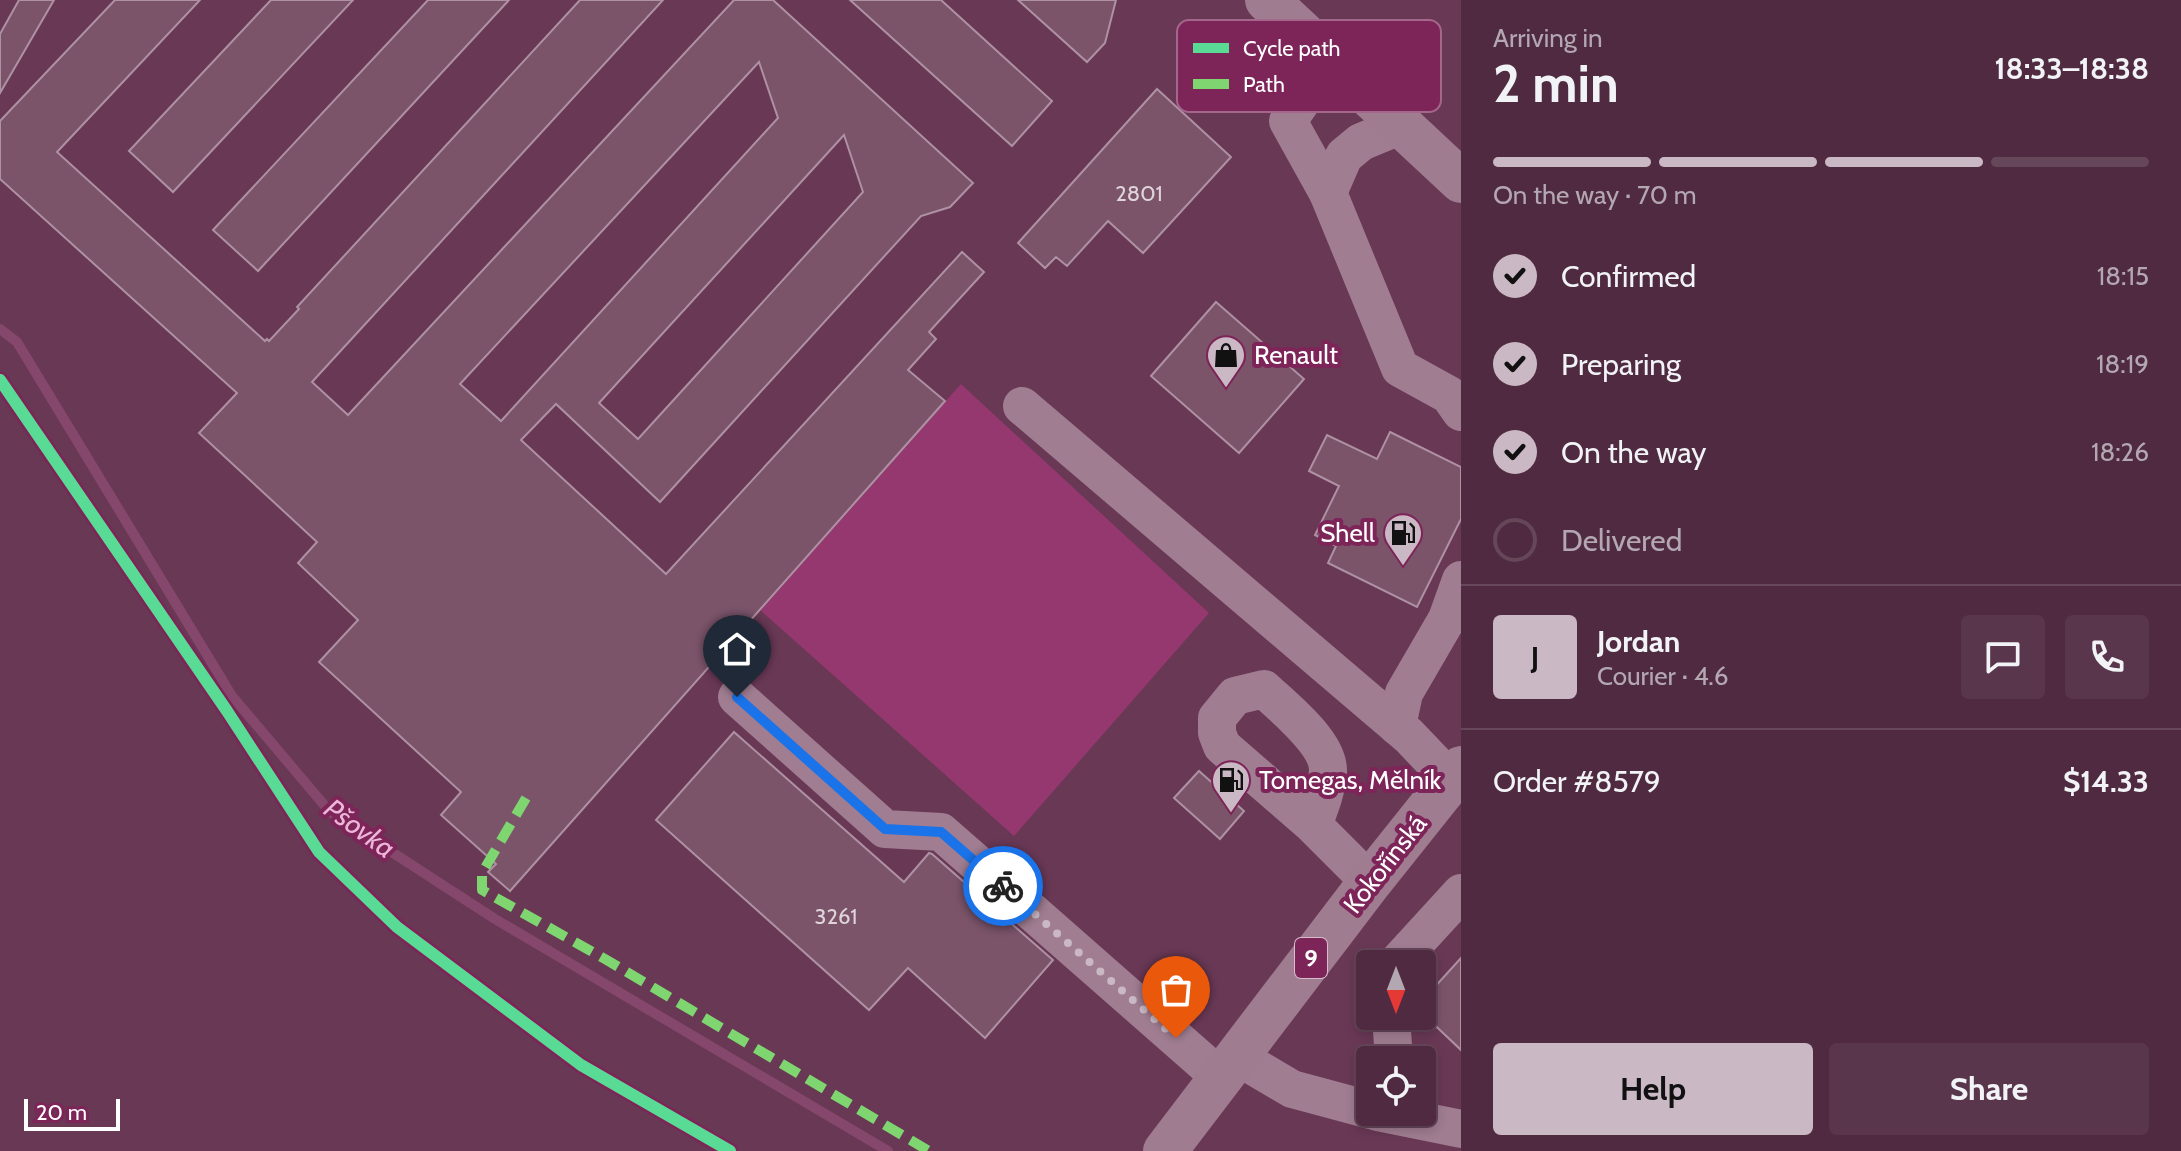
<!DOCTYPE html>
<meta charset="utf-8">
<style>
:root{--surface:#4f2a40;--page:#59364b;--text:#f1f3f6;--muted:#b3a7b1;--line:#664659;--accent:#cab9c4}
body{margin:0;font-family:Cabin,sans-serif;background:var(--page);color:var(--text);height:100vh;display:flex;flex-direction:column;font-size:30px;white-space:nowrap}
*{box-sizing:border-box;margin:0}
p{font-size:26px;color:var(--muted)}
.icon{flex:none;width:44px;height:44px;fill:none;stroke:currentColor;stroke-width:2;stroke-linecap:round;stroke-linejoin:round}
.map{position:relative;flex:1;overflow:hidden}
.sheet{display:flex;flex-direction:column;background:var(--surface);width:720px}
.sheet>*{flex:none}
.needle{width:52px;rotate:180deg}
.controls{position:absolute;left:1356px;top:950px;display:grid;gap:16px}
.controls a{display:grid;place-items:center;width:80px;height:80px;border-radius:8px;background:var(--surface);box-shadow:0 4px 12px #0003,0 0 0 2px var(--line);font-size:40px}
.scale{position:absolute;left:24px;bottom:20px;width:96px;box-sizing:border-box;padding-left:8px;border:4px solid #fff;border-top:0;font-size:22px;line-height:28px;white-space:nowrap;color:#fff;-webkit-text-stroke:6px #7d2459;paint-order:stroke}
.pin{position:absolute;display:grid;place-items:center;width:68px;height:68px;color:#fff;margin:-82px -34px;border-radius:50% 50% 50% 0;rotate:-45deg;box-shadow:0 0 8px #0007}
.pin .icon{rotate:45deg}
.courier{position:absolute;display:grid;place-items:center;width:80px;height:80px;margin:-40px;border:6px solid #1a73e8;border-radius:50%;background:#fff;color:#222;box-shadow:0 2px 10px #0007}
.summary em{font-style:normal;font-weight:700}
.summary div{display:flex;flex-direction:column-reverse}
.summary{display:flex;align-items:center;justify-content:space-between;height:136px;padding:0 32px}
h1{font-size:52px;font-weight:700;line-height:60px}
.bar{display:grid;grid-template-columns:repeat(4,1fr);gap:12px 8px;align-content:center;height:96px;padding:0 32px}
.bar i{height:10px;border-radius:6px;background:var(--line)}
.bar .on{background:var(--accent)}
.bar p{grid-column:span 4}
.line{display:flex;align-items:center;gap:20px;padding:0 32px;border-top:2px solid var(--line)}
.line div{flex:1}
.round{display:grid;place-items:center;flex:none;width:84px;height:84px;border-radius:8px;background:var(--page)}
ol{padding:0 32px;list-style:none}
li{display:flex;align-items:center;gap:24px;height:88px}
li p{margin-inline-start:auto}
li .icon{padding:8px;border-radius:50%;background:var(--accent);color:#111;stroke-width:4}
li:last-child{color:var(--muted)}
li i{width:44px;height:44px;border:4px solid var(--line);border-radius:50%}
.action{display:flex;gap:16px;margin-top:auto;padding:16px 32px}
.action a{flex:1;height:92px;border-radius:8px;background:var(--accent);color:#111;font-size:32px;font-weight:700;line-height:92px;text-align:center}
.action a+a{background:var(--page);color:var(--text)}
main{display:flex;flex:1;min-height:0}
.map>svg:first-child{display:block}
.green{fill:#94386f}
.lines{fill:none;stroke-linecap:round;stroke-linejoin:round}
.stream{stroke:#86476c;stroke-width:10}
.building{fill:#7b546a;stroke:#ae91a3;stroke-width:2;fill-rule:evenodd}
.minor{stroke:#a07d91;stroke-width:38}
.major{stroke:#9f7c90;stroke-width:44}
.quiet{stroke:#7fd670;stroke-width:10;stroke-dasharray:20 10;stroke-linecap:butt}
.cycleway-casing{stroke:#7d2459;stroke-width:17}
.cycleway{stroke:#5adb95;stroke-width:12}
.done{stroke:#cab9c4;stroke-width:8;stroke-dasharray:0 14.4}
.route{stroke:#1a73e8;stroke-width:10}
.labels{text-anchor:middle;stroke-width:8;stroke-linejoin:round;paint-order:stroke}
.number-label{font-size:22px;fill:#ded4da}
.shield{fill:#7d2459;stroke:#d8bdcd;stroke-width:2}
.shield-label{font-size:24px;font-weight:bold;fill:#fff}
.poi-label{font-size:26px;fill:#fff;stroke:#7d2459;text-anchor:start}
.street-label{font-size:26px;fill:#fff;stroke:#7d2459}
.water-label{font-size:28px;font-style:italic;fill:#edb5d7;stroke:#7d2459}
.key{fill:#7d2459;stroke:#a4668b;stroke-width:2}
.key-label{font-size:22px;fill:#fff}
</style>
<main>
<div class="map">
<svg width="1461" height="1151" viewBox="0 0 1461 1151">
<rect width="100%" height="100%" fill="#693855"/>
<polygon class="green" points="961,384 1209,613 1014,836 759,609"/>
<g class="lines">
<polyline class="stream" points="0,329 17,342 232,696 330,812 495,919 888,1151"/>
</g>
<g class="building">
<polygon points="19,0 54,0 0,93 0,34"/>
<path d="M 115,0 L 200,0 L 57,152 L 265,341 L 267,339 L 269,341 L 299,309 L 297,307 L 580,0 L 663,0 L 312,382 L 348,415 L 734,0 L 773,0 L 973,183 L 950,207 L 921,216 L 660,502 L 556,404 L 521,440 L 666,574 L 962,252 L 984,272 L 929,332 L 936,339 L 908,370 L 945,401 L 510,891 L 488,872 L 496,864 L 441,815 L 461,792 L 319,662 L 358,620 L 298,563 L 317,542 L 199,433 L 237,393 L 0,179 L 0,121 ZM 759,62 L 778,118 L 501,421 L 460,384 ZM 844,135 L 863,192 L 638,439 L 599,403 Z"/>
<polygon points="271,0 353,0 173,192 129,151"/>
<polygon points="428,0 509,0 258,271 213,230"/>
<polygon points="850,0 941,0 1052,101 1012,146"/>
<polygon points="1018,0 1116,0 1105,43 1087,62"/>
<polygon points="1157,89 1231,157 1143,253 1108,221 1067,266 1056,257 1045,268 1018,243"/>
<polygon points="1216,302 1304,379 1239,453 1151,376"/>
<polygon points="1390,432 1461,467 1461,519 1417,607 1328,563 1336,546 1315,535 1339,486 1309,471 1327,435 1377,459"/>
<polygon points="734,732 904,882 929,853 932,854 1053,960 985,1038 908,968 869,1010 656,820"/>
<polygon points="1199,771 1244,811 1220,839 1174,798"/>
<polygon points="1461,958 1461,1050 1422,1013 1422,1001"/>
</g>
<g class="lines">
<g class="minor">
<polyline points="1330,60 1288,121 1328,193 1400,368 1449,395 1461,412"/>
<polyline points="1328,193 1344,156 1361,142 1402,125"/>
<polyline points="1022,406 1409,736 1451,780"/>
<polyline points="737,697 885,829 941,832 1220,1077"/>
<polyline points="1397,726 1404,693 1447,619 1461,580"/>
<path d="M 1313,825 C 1320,807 1327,790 1328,771 C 1329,743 1283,707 1264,689 L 1235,696 L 1217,718 L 1217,733 L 1222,746 L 1313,825 L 1370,882"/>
<polyline points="1396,964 1461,893"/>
<polyline points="1391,1016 1394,1060"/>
<polyline points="1236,1056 1292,1089 1370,1110"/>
<polyline points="1377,1112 1461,1129"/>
</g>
<g class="major">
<polyline points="1267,0 1461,181"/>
<polyline points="1165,1151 1370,882 1461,768"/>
</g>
<polyline class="quiet" points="526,798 482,873 482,890 605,959 929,1151"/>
<g class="cycleway-casing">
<polyline id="cycleway" points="0,380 227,711 319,852 397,927 581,1065 730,1151"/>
</g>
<use href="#cycleway" class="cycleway"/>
</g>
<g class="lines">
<polyline class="done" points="1003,886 1176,1038"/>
<polyline class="route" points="737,697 885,829 941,832 1003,886"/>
</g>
<defs>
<g id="shop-pin" transform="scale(2)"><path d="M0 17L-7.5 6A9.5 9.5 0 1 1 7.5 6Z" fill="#cab9c4" stroke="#7d2459"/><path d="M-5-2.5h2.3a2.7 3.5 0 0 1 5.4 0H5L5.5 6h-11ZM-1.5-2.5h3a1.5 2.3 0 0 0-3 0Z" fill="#111"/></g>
<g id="fuel-pin" transform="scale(2)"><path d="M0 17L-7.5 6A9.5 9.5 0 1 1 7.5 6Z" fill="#cab9c4" stroke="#7d2459"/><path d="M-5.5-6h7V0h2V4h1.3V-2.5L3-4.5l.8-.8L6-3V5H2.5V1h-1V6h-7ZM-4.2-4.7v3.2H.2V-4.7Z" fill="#111"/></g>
</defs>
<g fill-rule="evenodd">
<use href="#shop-pin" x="1226" y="355"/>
<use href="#fuel-pin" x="1403" y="533"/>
<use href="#fuel-pin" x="1231" y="780"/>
</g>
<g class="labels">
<g class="number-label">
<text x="1139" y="201">2801</text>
<text x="836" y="924">3261</text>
</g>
<rect class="shield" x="1295" y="938" width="32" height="40" rx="6"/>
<g class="shield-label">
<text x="1311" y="966">9</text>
</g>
<g class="poi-label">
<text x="1254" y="364">Renault</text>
<text x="1375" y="542" text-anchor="end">Shell</text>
<text x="1259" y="789">Tomegas, Mělník</text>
</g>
<g class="street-label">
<text transform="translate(1385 864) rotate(-52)" y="9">Kokořínská</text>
</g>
<g class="water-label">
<text transform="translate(360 828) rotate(36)" y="10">Pšovka</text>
</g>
</g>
<rect x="1177" y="20" width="264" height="92" rx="12" class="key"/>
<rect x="1193" y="43" width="36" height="10" fill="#5adb95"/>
<rect x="1193" y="79" width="36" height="10" fill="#7fd670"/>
<g class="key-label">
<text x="1243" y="56">Cycle path</text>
<text x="1243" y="92">Path</text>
</g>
</svg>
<div class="controls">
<a><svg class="needle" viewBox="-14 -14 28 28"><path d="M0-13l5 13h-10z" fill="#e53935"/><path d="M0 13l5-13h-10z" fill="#b3a7b1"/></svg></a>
<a><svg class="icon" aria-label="locate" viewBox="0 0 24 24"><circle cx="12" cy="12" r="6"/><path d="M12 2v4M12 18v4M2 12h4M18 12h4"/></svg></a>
</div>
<div class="scale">20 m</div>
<div class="pin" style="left:1176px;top:1038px;background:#ea580c"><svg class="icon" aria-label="bag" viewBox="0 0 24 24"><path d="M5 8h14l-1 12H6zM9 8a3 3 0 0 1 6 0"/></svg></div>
<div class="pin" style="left:737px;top:697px;background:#1f2937"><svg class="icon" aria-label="home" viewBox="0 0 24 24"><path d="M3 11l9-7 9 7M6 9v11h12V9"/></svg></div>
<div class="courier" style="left:1003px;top:886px"><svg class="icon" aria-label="bike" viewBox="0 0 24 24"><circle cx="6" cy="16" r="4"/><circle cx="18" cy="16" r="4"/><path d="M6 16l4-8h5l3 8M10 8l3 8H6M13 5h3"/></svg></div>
</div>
<section class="sheet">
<div class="summary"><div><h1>2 min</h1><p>Arriving in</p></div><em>18:33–18:38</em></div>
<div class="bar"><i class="on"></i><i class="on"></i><i class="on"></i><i></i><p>On the way · 70 m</p></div>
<ol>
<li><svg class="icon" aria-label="check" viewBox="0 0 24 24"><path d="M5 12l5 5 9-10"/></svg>Confirmed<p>18:15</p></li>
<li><svg class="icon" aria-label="check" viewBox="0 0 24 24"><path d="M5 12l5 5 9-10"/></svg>Preparing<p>18:19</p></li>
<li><svg class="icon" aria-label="check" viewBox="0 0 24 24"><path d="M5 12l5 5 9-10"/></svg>On the way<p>18:26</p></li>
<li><i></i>Delivered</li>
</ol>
<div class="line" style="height:144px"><b class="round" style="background:var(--accent);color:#111">J</b><div><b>Jordan</b><p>Courier · 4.6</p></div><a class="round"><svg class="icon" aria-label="chat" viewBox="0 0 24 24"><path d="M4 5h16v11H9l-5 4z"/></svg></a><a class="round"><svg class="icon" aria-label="phone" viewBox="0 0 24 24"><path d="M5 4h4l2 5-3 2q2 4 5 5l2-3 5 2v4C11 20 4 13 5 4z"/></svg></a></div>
<div class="line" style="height:104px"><div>Order #8579</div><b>$14.33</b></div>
<div class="action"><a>Help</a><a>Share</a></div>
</section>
</main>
